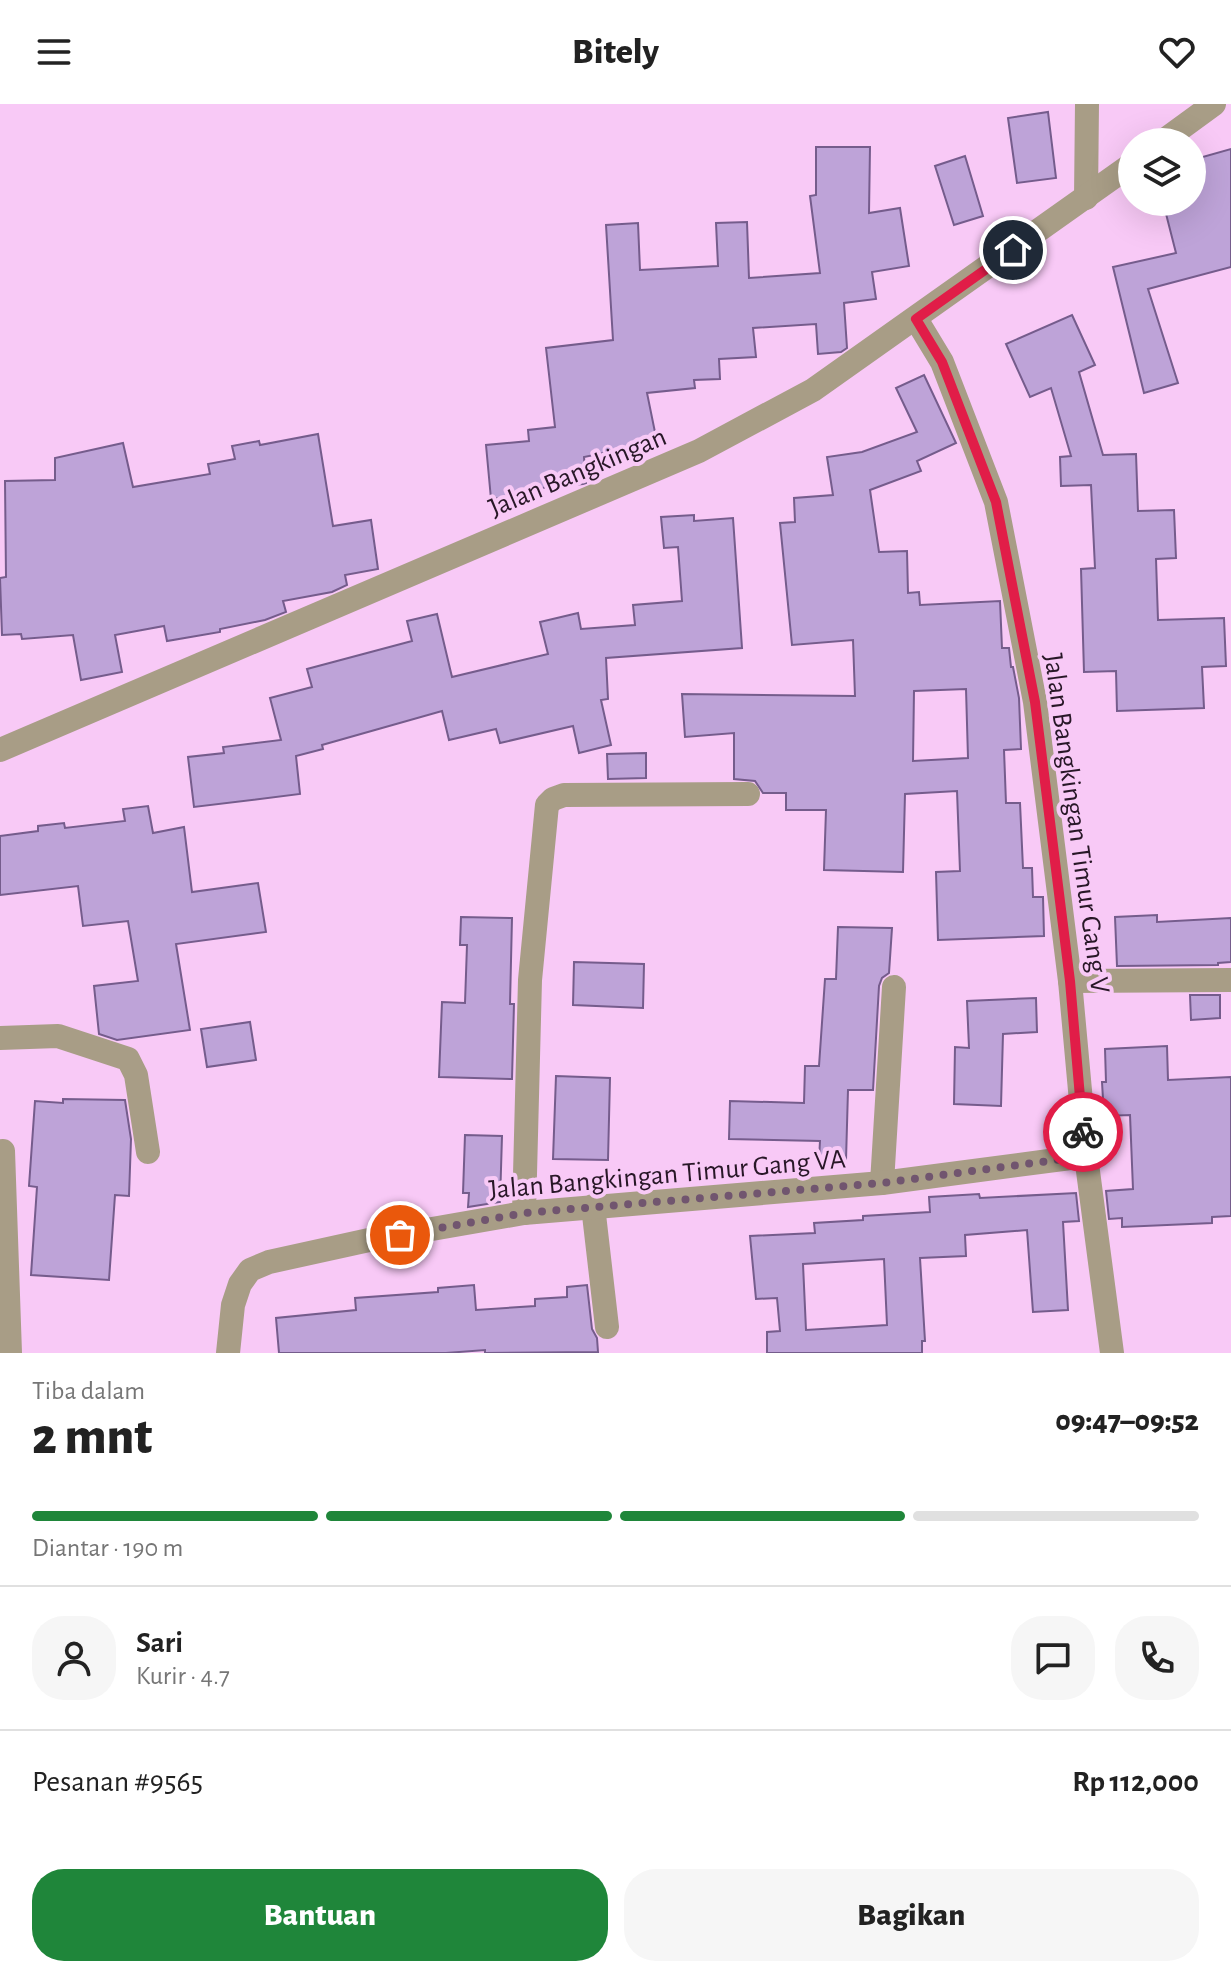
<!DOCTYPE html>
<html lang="id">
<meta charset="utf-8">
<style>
:root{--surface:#fff;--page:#f6f6f6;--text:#222;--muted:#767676;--line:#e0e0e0;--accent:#1f863a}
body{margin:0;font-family:"Alegreya Sans",sans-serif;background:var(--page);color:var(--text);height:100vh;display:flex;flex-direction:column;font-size:30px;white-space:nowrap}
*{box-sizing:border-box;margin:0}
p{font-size:26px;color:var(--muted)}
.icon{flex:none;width:44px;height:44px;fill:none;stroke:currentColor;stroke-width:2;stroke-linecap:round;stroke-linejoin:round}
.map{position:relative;height:1249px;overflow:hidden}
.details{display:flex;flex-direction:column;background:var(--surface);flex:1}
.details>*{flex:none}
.controls{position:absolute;left:1118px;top:24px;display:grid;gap:16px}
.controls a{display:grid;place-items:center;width:88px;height:88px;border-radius:50%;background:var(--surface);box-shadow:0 8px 32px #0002;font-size:40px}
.pin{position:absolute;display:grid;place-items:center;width:68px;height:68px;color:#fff;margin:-34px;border:4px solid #fff;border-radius:50%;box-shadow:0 2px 8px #0007}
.courier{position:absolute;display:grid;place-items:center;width:80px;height:80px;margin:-40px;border:6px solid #e11d48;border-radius:50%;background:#fff;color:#222;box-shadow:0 2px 10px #0007}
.summary em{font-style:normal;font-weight:800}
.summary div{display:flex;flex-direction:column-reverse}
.summary{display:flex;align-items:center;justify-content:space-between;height:136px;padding:0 32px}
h1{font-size:52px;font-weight:800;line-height:60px}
.bar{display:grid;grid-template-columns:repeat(4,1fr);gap:12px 8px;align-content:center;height:96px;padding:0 32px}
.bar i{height:10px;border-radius:6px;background:var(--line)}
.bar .current{background:var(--accent)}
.bar p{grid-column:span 4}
.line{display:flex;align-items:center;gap:20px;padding:0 32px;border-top:2px solid var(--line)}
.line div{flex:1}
.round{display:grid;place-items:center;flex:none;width:84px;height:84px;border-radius:32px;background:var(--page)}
.primary-button{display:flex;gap:16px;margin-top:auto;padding:16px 32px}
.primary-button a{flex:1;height:92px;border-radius:32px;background:var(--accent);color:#fff;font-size:32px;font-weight:800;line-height:92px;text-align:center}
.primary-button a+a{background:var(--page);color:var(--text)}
header{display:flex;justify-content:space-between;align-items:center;height:104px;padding:0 32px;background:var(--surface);font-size:36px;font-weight:800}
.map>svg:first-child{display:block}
.building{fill:#bea3d8;stroke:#755c8c;stroke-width:2;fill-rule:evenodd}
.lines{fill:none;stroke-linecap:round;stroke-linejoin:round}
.minor{stroke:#a89d86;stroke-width:24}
.done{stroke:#71556f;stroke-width:8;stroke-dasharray:0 14.4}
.route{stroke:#e11d48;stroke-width:10}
.labels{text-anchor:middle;stroke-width:8;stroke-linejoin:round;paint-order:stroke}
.street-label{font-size:28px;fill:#281727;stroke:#f8c9f6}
</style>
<header><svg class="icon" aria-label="menu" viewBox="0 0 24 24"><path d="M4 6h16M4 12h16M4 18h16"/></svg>Bitely<svg class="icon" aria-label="heart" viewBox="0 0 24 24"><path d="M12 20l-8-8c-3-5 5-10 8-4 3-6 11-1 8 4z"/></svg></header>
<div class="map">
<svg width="1231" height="1249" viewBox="0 0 1231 1249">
<rect width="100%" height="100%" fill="#f8c9f6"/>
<g class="building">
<polygon points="1048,8 1056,74 1017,79 1008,14"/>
<polygon points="816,43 870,43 869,109 900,104 909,162 872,168 876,195 844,199 847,244 841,248 818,250 816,220 753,224 756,253 719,255 720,275 694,276 695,284 647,289 657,338 584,353 586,379 583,380 521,386 522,391 491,395 486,341 529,337 528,326 555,323 546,244 613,236 606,121 638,119 640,166 718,162 716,119 747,118 749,174 820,169 810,92 816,91"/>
<polygon points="1231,45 1231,163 1148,185 1178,279 1144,289 1113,163 1176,149 1163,98 1192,98 1192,56"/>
<polygon points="965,52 983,112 954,121 935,62"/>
<polygon points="1072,211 1095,261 1079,268 1103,351 1136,350 1138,407 1174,406 1176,454 1156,455 1158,516 1224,514 1226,562 1202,563 1204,604 1117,607 1116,567 1084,568 1081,465 1095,464 1091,381 1061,382 1060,353 1071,352 1051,284 1030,293 1006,240"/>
<path d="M 924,271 L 956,339 L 917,357 L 921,367 L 870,386 L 879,448 L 907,447 L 908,489 L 919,488 L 920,501 L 1000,497 L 1002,544 L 1009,544 L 1011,563 L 1013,563 L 1019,594 L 1021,645 L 1004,646 L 1006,699 L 1020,699 L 1023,764 L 1032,764 L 1033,793 L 1043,793 L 1044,832 L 938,836 L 936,768 L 960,767 L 957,687 L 905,690 L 903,768 L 824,766 L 826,706 L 786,706 L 786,689 L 763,689 L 755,677 L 734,675 L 734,629 L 685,633 L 682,590 L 855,592 L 853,536 L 792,541 L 780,419 L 795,418 L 794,394 L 833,391 L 827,353 L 862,348 L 917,328 L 896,284 ZM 966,585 L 968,654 L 913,657 L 914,587 Z"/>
<polygon points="318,330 333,422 371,416 378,465 345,471 347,481 332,488 283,497 286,508 265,516 220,525 220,528 167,537 164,522 115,531 122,568 81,576 73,531 22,535 21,530 2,531 0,474 6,473 5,377 55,376 55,354 123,339 133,383 210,370 208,360 235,355 232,342 259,337 260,341"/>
<polygon points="694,411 694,417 733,414 742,544 606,554 608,595 601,596 611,641 579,649 573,622 500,639 496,625 449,636 442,607 322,641 323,645 296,652 300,690 194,703 188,653 224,649 223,643 281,636 270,594 312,583 307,565 412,537 407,517 437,510 452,573 548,550 540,518 578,509 581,525 635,521 633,501 682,497 678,443 664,444 661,413"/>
<polygon points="646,649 646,674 608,675 607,650"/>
<polygon points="148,702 153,729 184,723 192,788 258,779 266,828 176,840 190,926 117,936 99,930 94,882 138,877 128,817 83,822 78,782 0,791 0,732 38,727 38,722 64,719 65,724 125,717 123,705"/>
<polygon points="1157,811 1157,818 1231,814 1231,858 1218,859 1218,861 1117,862 1115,813"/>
<polygon points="461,813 512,814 510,900 514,900 512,975 439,973 442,898 465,899 467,841 460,841"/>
<polygon points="838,823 892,824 889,869 882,874 879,882 873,986 848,986 846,1056 819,1056 820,1037 729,1035 730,997 804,999 805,962 819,962 825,875 836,875"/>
<polygon points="574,858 644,860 643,904 573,901"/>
<polygon points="1190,891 1220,891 1220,914 1191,916"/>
<polygon points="1036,894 1037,928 1003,930 1001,1002 954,1000 955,943 969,944 967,897"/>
<polygon points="250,918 256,956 207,963 201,925"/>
<polygon points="1167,942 1168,976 1231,973 1231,1112 1212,1113 1212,1119 1122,1123 1122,1114 1109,1115 1106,1087 1133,1085 1130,1011 1104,1012 1102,978 1106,978 1105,945"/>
<polygon points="556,972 610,974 608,1056 553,1055"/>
<polygon points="63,995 125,996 131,1035 129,1092 115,1091 109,1176 31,1171 37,1083 29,1082 35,997 63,999"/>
<polygon points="465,1031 502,1032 500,1098 468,1103 469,1089 463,1089"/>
<path d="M 1076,1089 L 1079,1117 L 1063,1118 L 1068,1206 L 1033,1208 L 1027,1126 L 965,1131 L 966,1152 L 920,1154 L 925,1237 L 922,1237 L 922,1249 L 767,1249 L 767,1228 L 780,1227 L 777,1194 L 756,1195 L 750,1132 L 815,1129 L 814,1119 L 863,1116 L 863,1112 L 930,1108 L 929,1093 L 979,1090 L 980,1094 ZM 884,1155 L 887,1221 L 806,1226 L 803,1160 Z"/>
<polygon points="474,1181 476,1206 535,1202 535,1195 567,1193 567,1183 587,1181 592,1225 597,1234 598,1248 485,1249 485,1246 446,1249 279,1249 276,1214 356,1206 355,1194 438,1188 438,1184"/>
</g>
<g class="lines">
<g class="minor">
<polyline points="1162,38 1214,0"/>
<polyline points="1086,94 1087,0"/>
<polyline points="916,215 942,258 996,398 1035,598 1070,877 1086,1052 1112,1249"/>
<polyline points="0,646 699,347 813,286 1132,60"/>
<polyline points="1070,877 1231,876"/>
<polyline points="0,934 58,932 128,955 136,971 148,1048"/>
<polyline points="3,1047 10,1249"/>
<polyline points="882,1079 894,883"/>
<polyline points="593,1102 607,1223"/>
<polyline points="524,1109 530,876 547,701 553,695 564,691 748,690"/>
<polyline points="228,1249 233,1201 240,1180 250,1166 269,1158 369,1136 524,1109 882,1079 1086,1052"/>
</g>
</g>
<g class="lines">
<polyline class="done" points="400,1131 524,1109 882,1079 1086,1052 1083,1028"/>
<polyline class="route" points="1013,146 916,215 942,258 996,398 1035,598 1070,877 1083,1028"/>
</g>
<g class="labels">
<g class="street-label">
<text transform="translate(577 367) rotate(-23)" y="10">Jalan Bangkingan</text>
<text transform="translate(1078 719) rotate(82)" y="10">Jalan Bangkingan Timur Gang V</text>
<text transform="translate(667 1069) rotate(-5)" y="10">Jalan Bangkingan Timur Gang VA</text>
</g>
</g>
</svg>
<div class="controls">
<a><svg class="icon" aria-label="layers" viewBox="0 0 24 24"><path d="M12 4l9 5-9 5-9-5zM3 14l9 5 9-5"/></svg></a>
</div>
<div class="pin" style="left:400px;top:1131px;background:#ea580c"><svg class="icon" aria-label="bag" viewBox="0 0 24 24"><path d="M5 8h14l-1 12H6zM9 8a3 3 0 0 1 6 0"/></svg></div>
<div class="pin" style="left:1013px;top:146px;background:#1f2937"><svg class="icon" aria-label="home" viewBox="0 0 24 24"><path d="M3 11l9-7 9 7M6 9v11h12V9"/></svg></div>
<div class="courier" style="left:1083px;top:1028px"><svg class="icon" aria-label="bike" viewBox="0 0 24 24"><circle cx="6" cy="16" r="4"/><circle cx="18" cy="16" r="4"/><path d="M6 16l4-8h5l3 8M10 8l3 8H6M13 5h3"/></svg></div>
</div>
<section class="details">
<div class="summary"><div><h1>2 mnt</h1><p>Tiba dalam</p></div><em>09:47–09:52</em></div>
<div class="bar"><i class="current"></i><i class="current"></i><i class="current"></i><i></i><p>Diantar · 190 m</p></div>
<div class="line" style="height:144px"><a class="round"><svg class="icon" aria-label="person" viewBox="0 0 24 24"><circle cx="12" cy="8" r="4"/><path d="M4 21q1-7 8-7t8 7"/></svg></a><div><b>Sari</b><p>Kurir · 4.7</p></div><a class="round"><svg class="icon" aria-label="chat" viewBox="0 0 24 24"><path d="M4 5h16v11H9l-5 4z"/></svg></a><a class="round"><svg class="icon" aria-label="phone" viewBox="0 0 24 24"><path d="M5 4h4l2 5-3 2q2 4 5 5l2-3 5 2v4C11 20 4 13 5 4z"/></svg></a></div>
<div class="line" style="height:104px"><div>Pesanan #9565</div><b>Rp 112,000</b></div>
<div class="primary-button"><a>Bantuan</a><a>Bagikan</a></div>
</section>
